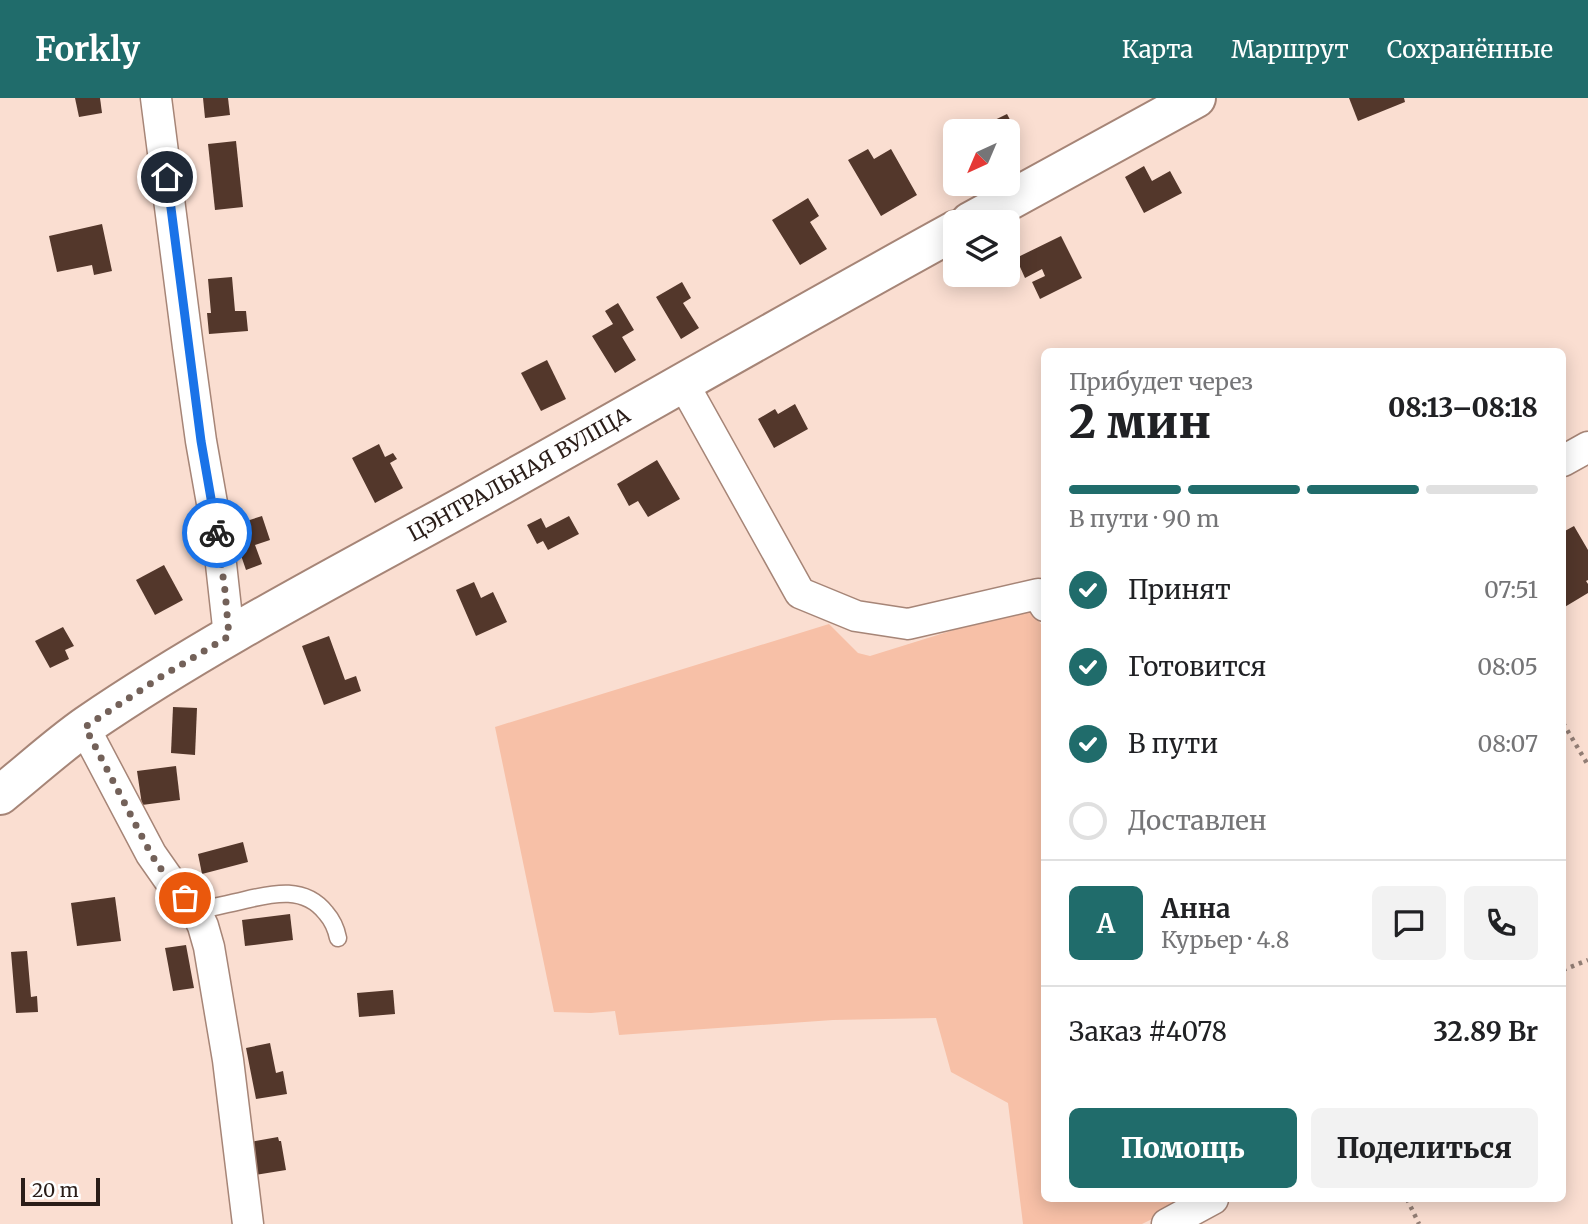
<!DOCTYPE html>
<html lang="ru">
<meta charset="utf-8">
<style>
:root{--surface:#fff;--page:#f2f2f2;--text:#202124;--muted:#757577;--line:#e0e0e0;--accent:#206c6b}
body{margin:0;font-family:Merriweather,serif;background:var(--page);color:var(--text);height:100vh;display:flex;flex-direction:column;font-size:26px;white-space:nowrap}
*{box-sizing:border-box;margin:0}
p{font-size:23px;color:var(--muted)}
.icon{flex:none;width:38px;height:38px;fill:none;stroke:currentColor;stroke-width:2;stroke-linecap:round;stroke-linejoin:round}
.map{position:relative;flex:1;overflow:hidden}
.details{position:absolute;left:1041px;top:250px;width:525px;height:854px;display:flex;flex-direction:column;background:var(--surface);border-radius:10px;box-shadow:0 4px 18px #0003}
.details>*{flex:none}
.needle{width:46px;rotate:224deg}
.controls{position:absolute;left:943px;top:21px;display:grid;gap:14px}
.controls a{display:grid;place-items:center;width:77px;height:77px;border-radius:10px;background:var(--surface);box-shadow:0 4px 18px #0003;font-size:35px}
.scale{position:absolute;left:21px;bottom:18px;width:79px;box-sizing:border-box;padding-left:7px;border:4px solid #2a1d18;border-top:0;font-size:19px;line-height:24px;white-space:nowrap;color:#2a1d18;-webkit-text-stroke:5px #fff;paint-order:stroke}
.pin{position:absolute;display:grid;place-items:center;width:60px;height:60px;color:#fff;margin:-30px;border:4px solid #fff;border-radius:50%;box-shadow:0 2px 7px #0007}
.courier{position:absolute;display:grid;place-items:center;width:70px;height:70px;margin:-35px;border:5px solid #1a73e8;border-radius:50%;background:#fff;color:#222;box-shadow:0 2px 9px #0007}
.headline em{font-style:normal;font-weight:800}
.headline div{display:flex;flex-direction:column-reverse}
.headline{display:flex;align-items:center;justify-content:space-between;height:119px;padding:0 28px}
h1{font-size:46px;font-weight:800;line-height:52px}
.bar{display:grid;grid-template-columns:repeat(4,1fr);gap:10px 7px;align-content:center;height:84px;padding:0 28px}
.bar i{height:9px;border-radius:5px;background:var(--line)}
.bar .current{background:var(--accent)}
.bar p{grid-column:span 4}
.line{display:flex;align-items:center;gap:18px;padding:0 28px;border-top:2px solid var(--line)}
.line div{flex:1}
.round{display:grid;place-items:center;flex:none;width:74px;height:74px;border-radius:10px;background:var(--page)}
ol{padding:0 28px;list-style:none}
li{display:flex;align-items:center;gap:21px;height:77px}
li p{margin-inline-start:auto}
li .icon{padding:7px;border-radius:50%;background:var(--accent);color:#fff;stroke-width:4}
li:last-child{color:var(--muted)}
li i{width:38px;height:38px;border:4px solid var(--line);border-radius:50%}
.action{display:flex;gap:14px;margin-top:auto;padding:14px 28px}
.action a{flex:1;height:80px;border-radius:10px;background:var(--accent);color:#fff;font-size:28px;font-weight:800;line-height:80px;text-align:center}
.action a+a{background:var(--page);color:var(--text)}
header{display:flex;align-items:center;gap:42px;box-sizing:border-box;height:98px;padding:0 35px;background:var(--accent);color:#fff}
header strong{font-size:33px}
nav{display:flex;gap:38px;margin-inline-start:auto;font-size:24px}
.map>svg:first-child{display:block}
.green{fill:#f7c0a7}
.building{fill:#53372b}
.lines{fill:none;stroke-linecap:round;stroke-linejoin:round}
.lane-casing{stroke:#a68577;stroke-width:19}
.street-casing{stroke:#a68577;stroke-width:33}
.secondary-casing{stroke:#a68577;stroke-width:42}
.path{stroke:#927e75;stroke-width:4.5;stroke-dasharray:3.5 5;stroke-linecap:butt}
.lane{stroke:#fff;stroke-width:16}
.street{stroke:#fff;stroke-width:30}
.secondary{stroke:#fff;stroke-width:38}
.done{stroke:#736159;stroke-width:7;stroke-dasharray:0 12.6}
.route{stroke:#1a73e8;stroke-width:9}
.labels{text-anchor:middle;stroke-width:7;stroke-linejoin:round;paint-order:stroke}
.street-label{font-size:21px;fill:#2a1d18;stroke:#fff}
</style>
<header>
<strong>Forkly</strong>
<nav><a>Карта</a><a>Маршрут</a><a>Сохранённые</a></nav>
</header>
<div class="map">
<svg width="1588" height="1126" viewBox="0 0 1588 1126">
<rect width="100%" height="100%" fill="#faded1"/>
<polygon class="green" points="1031,508 1045,534 1045,1101 1193,1101 1142,1126 1023,1126 1008,1005 951,974 936,920 833,922 619,937 615,913 591,915 554,914 495,629 829,526 858,555 870,558"/>
<g class="building">
<polygon points="75,0 100,0 102,15 79,19"/>
<polygon points="203,0 228,0 230,17 205,20"/>
<polygon points="1349,0 1404,0 1405,4 1358,23"/>
<polygon points="1007,16 1018,37 1008,42 1008,33 972,33"/>
<polygon points="236,43 243,109 215,112 208,46"/>
<polygon points="868,51 874,61 891,51 917,97 881,118 848,62"/>
<polygon points="1144,68 1152,83 1170,73 1182,95 1144,115 1125,79"/>
<polygon points="808,100 819,118 810,124 827,151 800,167 772,122"/>
<polygon points="102,126 112,173 94,177 92,167 57,174 49,138"/>
<polygon points="1061,138 1082,180 1040,201 1032,184 1045,178 1042,171 1025,180 1016,160"/>
<polygon points="232,179 235,213 246,213 248,233 209,236 207,215 211,215 208,181"/>
<polygon points="682,184 691,200 683,205 699,230 681,241 656,199"/>
<polygon points="618,205 634,232 622,239 636,262 615,275 592,238 613,226 605,213"/>
<polygon points="547,262 566,301 541,313 521,275"/>
<polygon points="795,306 808,331 774,350 758,321 775,311 778,316"/>
<polygon points="379,346 385,359 393,355 397,361 390,365 403,390 375,405 352,360"/>
<polygon points="657,362 680,401 648,419 638,403 629,408 617,386"/>
<polygon points="262,418 270,442 255,447 262,466 246,472 231,428"/>
<polygon points="569,418 579,436 548,452 543,443 537,446 527,427 541,420 546,430"/>
<polygon points="1574,428 1588,452 1588,482 1586,483 1588,486 1588,495 1563,510 1563,434"/>
<polygon points="164,467 183,502 155,517 136,482"/>
<polygon points="474,484 481,500 493,494 507,524 476,538 456,492"/>
<polygon points="63,529 74,548 65,552 69,561 50,570 35,543"/>
<polygon points="329,538 345,582 356,578 361,593 324,607 302,548"/>
<polygon points="173,609 197,610 195,657 171,655"/>
<polygon points="176,668 180,702 142,707 137,673"/>
<polygon points="243,744 248,764 202,776 198,756"/>
<polygon points="115,799 121,843 77,848 71,805"/>
<polygon points="290,816 293,842 245,848 242,822"/>
<polygon points="186,847 194,890 173,893 165,850"/>
<polygon points="27,853 31,899 37,898 38,914 16,915 11,854"/>
<polygon points="393,892 395,916 359,919 357,895"/>
<polygon points="270,945 276,975 283,973 287,996 256,1001 246,950"/>
<polygon points="278,1039 279,1043 281,1043 286,1072 255,1077 250,1044"/>
</g>
<g class="lines">
<g class="lane-casing">
<path id="lane" d="M 196,813 C 213,809 229,806 245,802 C 274,795 305,788 326,815 C 333,823 336,830 338,840"/>
</g>
<g class="street-casing">
<g id="street">
<polyline points="156,0 188,249 201,343 218,439 229,538"/>
<polyline points="683,285 800,495 856,518 908,526 1038,496 1045,508"/>
<polyline points="1563,363 1588,349"/>
<polyline points="84,629 151,756 172,786 196,813 203,828 209,849 228,962 248,1126"/>
<polyline points="1167,1126 1213,1101"/>
</g>
</g>
<g class="secondary-casing">
<g id="secondary">
<polyline points="970,124 1196,0"/>
<path id="s1" d="M 0,697 C 29,674 57,648 87,627 C 210,543 343,475 473,403 C 634,313 794,221 956,132"/>
</g>
</g>
<g class="path">
<polyline points="1563,625 1588,667"/>
<polyline points="1563,872 1588,862"/>
<polyline points="1407,1101 1419,1126"/>
</g>
<use href="#lane" class="lane"/>
<use href="#street" class="street"/>
<use href="#secondary" class="secondary"/>
</g>
<g class="lines">
<polyline class="done" points="185,800 161,771 151,756 85,629 159,580 229,538 225,493 217,435"/>
<polyline class="route" points="167,79 201,343 217,435"/>
</g>
<g class="labels">
<g class="street-label">
<text dy="7" stroke="none"><textPath href="#s1" startOffset="611">ЦЭНТРАЛЬНАЯ ВУЛІЦА</textPath></text>
</g>
</g>
</svg>
<div class="controls">
<a><svg class="needle" viewBox="-14 -14 28 28"><path d="M0-13l5 13h-10z" fill="#e53935"/><path d="M0 13l5-13h-10z" fill="#757577"/></svg></a>
<a><svg class="icon" aria-label="layers" viewBox="0 0 24 24"><path d="M12 4l9 5-9 5-9-5zM3 14l9 5 9-5"/></svg></a>
</div>
<div class="scale">20 m</div>
<div class="pin" style="left:185px;top:800px;background:#ea580c"><svg class="icon" aria-label="bag" viewBox="0 0 24 24"><path d="M5 8h14l-1 12H6zM9 8a3 3 0 0 1 6 0"/></svg></div>
<div class="pin" style="left:167px;top:79px;background:#1f2937"><svg class="icon" aria-label="home" viewBox="0 0 24 24"><path d="M3 11l9-7 9 7M6 9v11h12V9"/></svg></div>
<div class="courier" style="left:217px;top:435px"><svg class="icon" aria-label="bike" viewBox="0 0 24 24"><circle cx="6" cy="16" r="4"/><circle cx="18" cy="16" r="4"/><path d="M6 16l4-8h5l3 8M10 8l3 8H6M13 5h3"/></svg></div>
<section class="details">
<div class="headline"><div><h1>2 мин</h1><p>Прибудет через</p></div><em>08:13–08:18</em></div>
<div class="bar"><i class="current"></i><i class="current"></i><i class="current"></i><i></i><p>В пути · 90 m</p></div>
<ol>
<li><svg class="icon" aria-label="check" viewBox="0 0 24 24"><path d="M5 12l5 5 9-10"/></svg>Принят<p>07:51</p></li>
<li><svg class="icon" aria-label="check" viewBox="0 0 24 24"><path d="M5 12l5 5 9-10"/></svg>Готовится<p>08:05</p></li>
<li><svg class="icon" aria-label="check" viewBox="0 0 24 24"><path d="M5 12l5 5 9-10"/></svg>В пути<p>08:07</p></li>
<li><i></i>Доставлен</li>
</ol>
<div class="line" style="height:126px"><b class="round" style="background:var(--accent);color:#fff">А</b><div><b>Анна</b><p>Курьер · 4.8</p></div><a class="round"><svg class="icon" aria-label="chat" viewBox="0 0 24 24"><path d="M4 5h16v11H9l-5 4z"/></svg></a><a class="round"><svg class="icon" aria-label="phone" viewBox="0 0 24 24"><path d="M5 4h4l2 5-3 2q2 4 5 5l2-3 5 2v4C11 20 4 13 5 4z"/></svg></a></div>
<div class="line" style="height:91px"><div>Заказ #4078</div><b>32.89 Br</b></div>
<div class="action"><a>Помощь</a><a>Поделиться</a></div>
</section>
</div>
